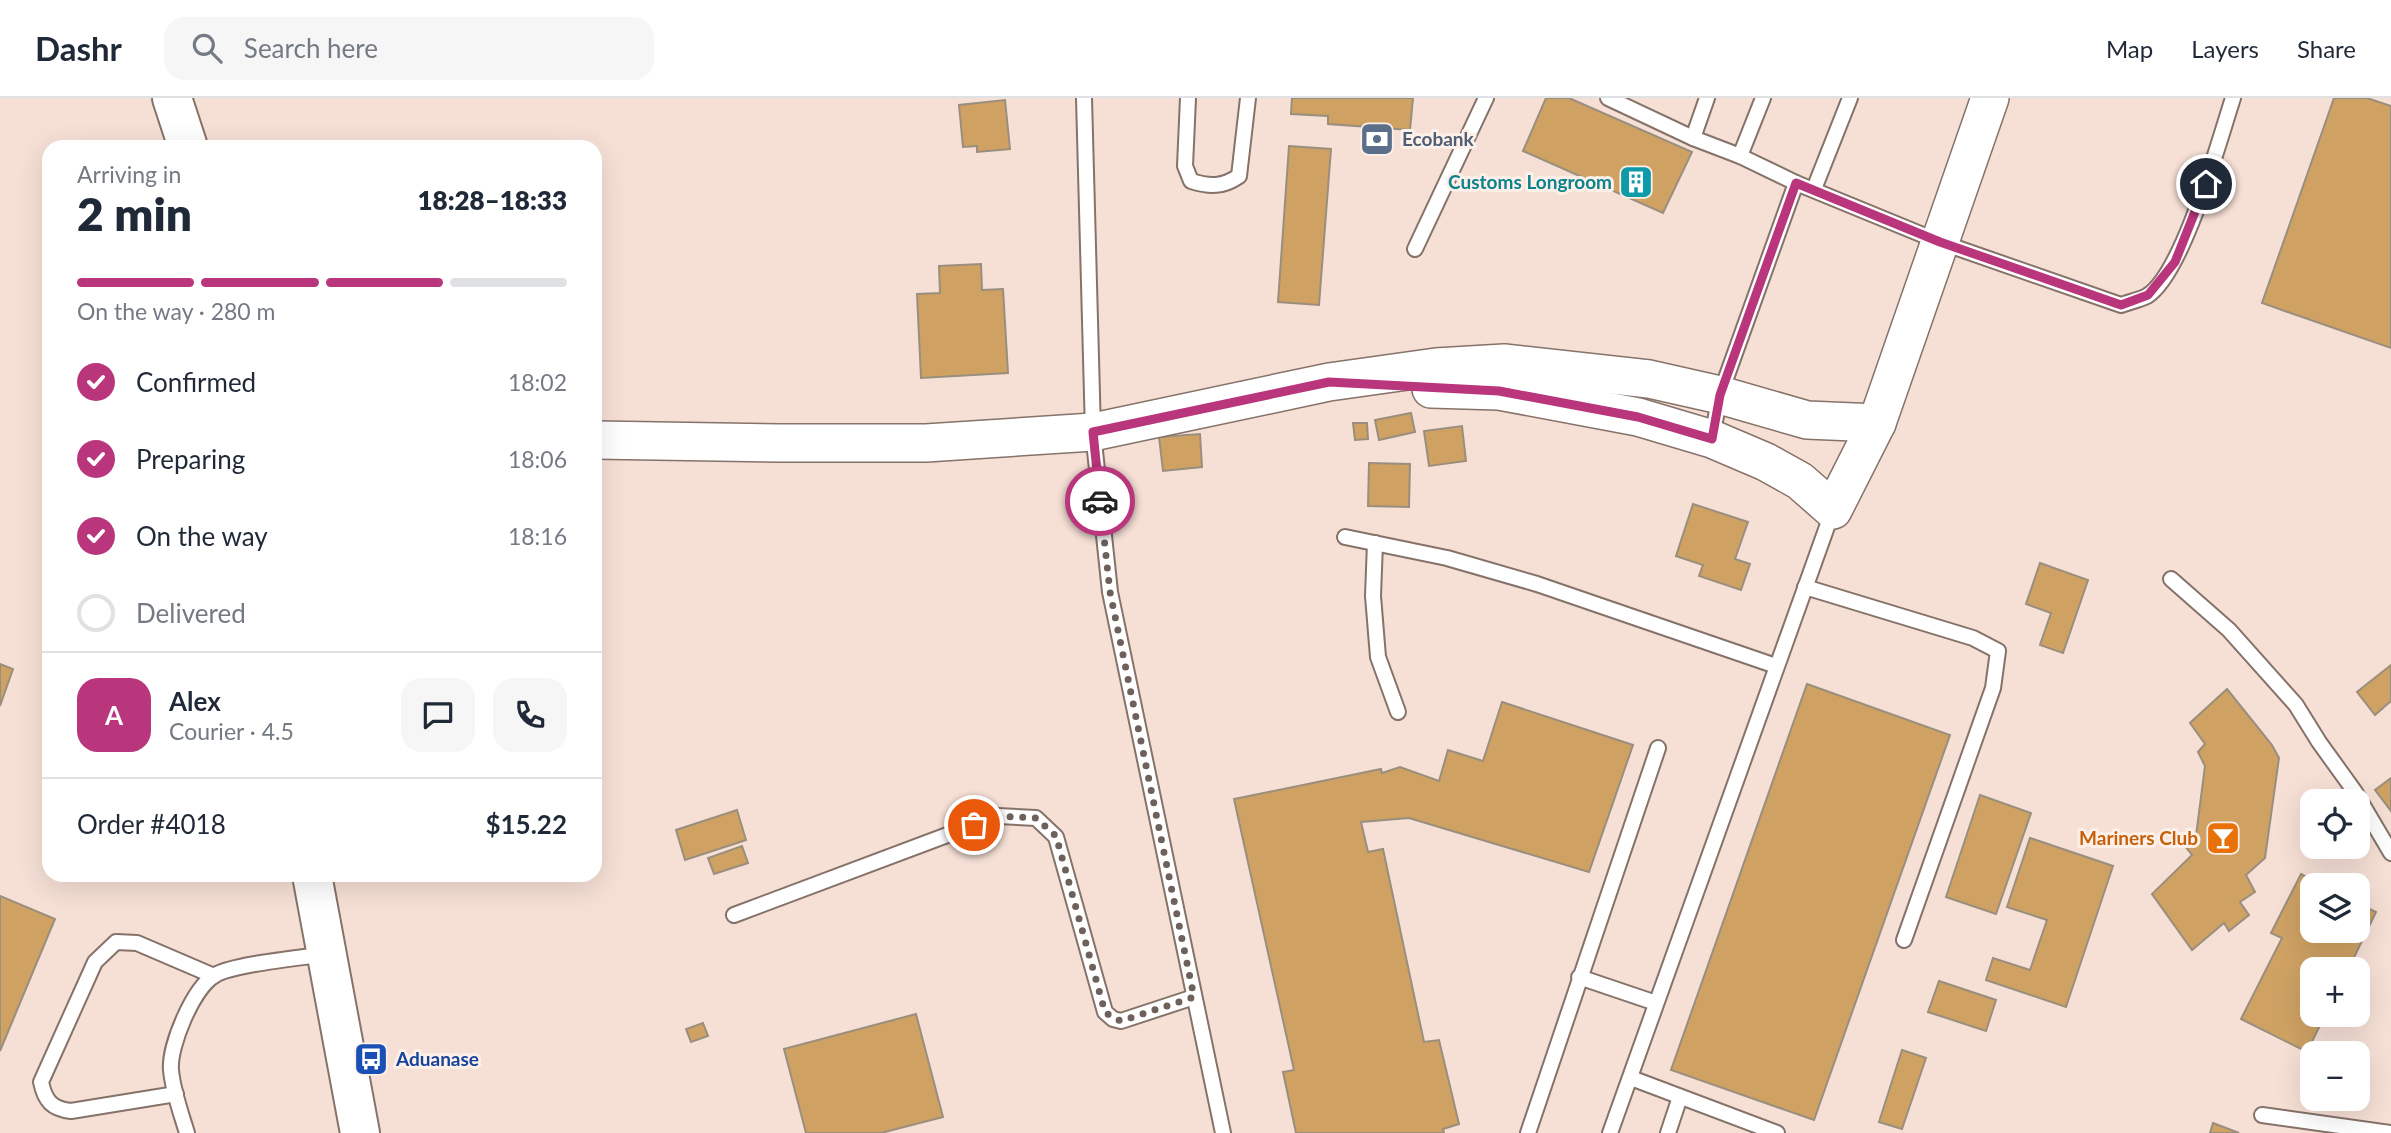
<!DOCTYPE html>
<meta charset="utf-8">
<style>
:root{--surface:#fff;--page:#f6f6f7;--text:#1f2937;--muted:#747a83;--line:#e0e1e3;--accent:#b9367d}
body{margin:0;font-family:Lato,sans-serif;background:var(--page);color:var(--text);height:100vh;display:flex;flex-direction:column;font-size:26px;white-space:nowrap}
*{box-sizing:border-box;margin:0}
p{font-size:23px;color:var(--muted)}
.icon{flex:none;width:38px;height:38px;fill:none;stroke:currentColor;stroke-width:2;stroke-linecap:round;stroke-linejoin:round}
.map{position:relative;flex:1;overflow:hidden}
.panel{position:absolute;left:42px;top:42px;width:560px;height:742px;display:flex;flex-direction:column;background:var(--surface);border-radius:21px;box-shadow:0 7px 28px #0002}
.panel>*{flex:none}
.fabs{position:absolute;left:2300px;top:691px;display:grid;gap:14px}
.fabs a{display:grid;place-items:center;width:70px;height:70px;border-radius:14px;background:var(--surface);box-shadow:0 7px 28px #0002;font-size:35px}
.pin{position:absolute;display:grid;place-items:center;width:60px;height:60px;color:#fff;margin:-30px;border:4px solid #fff;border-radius:50%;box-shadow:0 2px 7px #0007}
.courier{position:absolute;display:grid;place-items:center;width:70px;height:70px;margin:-35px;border:5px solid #b9367d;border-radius:50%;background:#fff;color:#222;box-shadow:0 2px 9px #0007}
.head em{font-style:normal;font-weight:800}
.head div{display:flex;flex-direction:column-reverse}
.head{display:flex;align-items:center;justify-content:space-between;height:119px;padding:0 35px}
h1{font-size:46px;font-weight:800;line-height:52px}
.bar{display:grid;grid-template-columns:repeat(4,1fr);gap:10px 7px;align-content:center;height:84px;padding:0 35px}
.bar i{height:9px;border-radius:5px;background:var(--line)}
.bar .selected{background:var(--accent)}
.bar p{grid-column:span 4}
.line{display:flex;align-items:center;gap:18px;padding:0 35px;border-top:2px solid var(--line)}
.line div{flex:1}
.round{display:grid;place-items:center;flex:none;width:74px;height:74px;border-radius:21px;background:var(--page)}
ol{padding:0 35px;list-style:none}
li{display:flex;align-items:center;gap:21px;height:77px}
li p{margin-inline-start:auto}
li .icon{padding:7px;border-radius:50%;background:var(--accent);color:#fff;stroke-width:4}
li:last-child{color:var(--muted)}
li i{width:38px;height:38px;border:4px solid var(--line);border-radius:50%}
header{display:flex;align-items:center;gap:42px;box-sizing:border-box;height:98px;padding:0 35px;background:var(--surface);border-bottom:2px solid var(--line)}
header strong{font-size:33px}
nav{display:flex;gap:38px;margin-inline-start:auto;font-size:24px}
.search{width:490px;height:63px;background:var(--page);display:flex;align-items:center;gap:18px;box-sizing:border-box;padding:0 24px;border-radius:21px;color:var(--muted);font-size:26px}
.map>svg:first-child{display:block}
.building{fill:#cfa264;stroke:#9a8e7d;stroke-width:2}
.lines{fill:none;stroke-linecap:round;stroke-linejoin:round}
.service-casing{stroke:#857269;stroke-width:18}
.tertiary-casing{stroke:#857269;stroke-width:40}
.primary-casing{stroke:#857269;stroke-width:42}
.service{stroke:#fff;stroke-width:14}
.tertiary{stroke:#fff;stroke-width:37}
.primary{stroke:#fff;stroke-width:38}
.done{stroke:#6e615b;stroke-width:7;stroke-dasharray:0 12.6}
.route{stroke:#b9367d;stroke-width:9}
.labels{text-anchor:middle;stroke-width:6;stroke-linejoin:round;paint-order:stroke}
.service-label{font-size:19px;font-weight:bold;fill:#4e5e75;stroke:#fdf0e9;text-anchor:start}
.culture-label{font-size:19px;font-weight:bold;fill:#0d838f;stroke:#fdf0e9;text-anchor:end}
.food-label{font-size:19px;font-weight:bold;fill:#c56008;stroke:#fdf0e9;text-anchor:end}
.transit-label{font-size:19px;font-weight:bold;fill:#164399;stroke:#fdf0e9;text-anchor:start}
</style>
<header>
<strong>Dashr</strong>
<div class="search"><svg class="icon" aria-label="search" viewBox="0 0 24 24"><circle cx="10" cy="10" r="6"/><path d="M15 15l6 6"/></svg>Search here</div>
<nav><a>Map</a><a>Layers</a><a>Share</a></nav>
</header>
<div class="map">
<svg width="2391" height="1035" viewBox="0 0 2391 1035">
<rect width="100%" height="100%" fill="#f6e0d6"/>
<g class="building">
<polygon points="1292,0 1413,0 1410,32 1328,26 1328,18 1291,16"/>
<polygon points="1546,0 1569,0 1692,54 1663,115 1523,53"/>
<polygon points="2334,0 2367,0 2391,8 2391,250 2262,205"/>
<polygon points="1005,2 1010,51 977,54 977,48 963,49 959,7"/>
<polygon points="1289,48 1331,51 1319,207 1278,204"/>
<polygon points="981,166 982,192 1003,191 1008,275 921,280 917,196 940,195 939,168"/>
<polygon points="1411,315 1415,334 1379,342 1375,322"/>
<polygon points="1353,325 1367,325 1368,341 1355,342"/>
<polygon points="1462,328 1466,363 1429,368 1424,333"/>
<polygon points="1200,336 1202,369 1163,373 1159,339"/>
<polygon points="1369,365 1410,366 1409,409 1368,408"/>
<polygon points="1693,406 1748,424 1735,461 1750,466 1741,492 1699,478 1703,467 1676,458"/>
<polygon points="2040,465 2088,482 2063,555 2040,547 2051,515 2026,506"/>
<polygon points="0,566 13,571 0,608"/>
<polygon points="2391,567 2391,603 2375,617 2357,594"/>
<polygon points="1807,586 1950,637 1814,1022 1671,972"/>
<polygon points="2227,591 2272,647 2279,660 2265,760 2246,777 2255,794 2240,804 2249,817 2229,833 2224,825 2192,852 2152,796 2192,757 2185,748 2196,738 2205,668 2198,654 2205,646 2190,625"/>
<polygon points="1502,604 1633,647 1589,774 1409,720 1361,724 1368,754 1383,751 1424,944 1439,942 1459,1026 1443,1031 1444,1035 1296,1035 1283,974 1294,972 1234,701 1381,671 1382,675 1400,669 1439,683 1448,652 1483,663"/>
<polygon points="49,622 49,651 44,651 43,623"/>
<polygon points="2391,680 2391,713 2375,692"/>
<polygon points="1980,697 2031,715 1996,816 1946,799"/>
<polygon points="737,712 746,742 685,762 676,732"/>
<polygon points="2030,740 2113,768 2066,909 1986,882 1993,860 2030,872 2047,822 2007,809"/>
<polygon points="742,748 748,765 714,776 708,760"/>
<polygon points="2301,776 2323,788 2312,788 2312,833 2357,833 2357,805 2376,814 2348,872 2312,872 2312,917 2325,917 2307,954 2241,921 2282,840 2271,835"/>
<polygon points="0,798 55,821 0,953"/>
<polygon points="1939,883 1996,902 1986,933 1928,914"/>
<polygon points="916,916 943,1019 881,1035 806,1035 784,951"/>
<polygon points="703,925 708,938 691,944 686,931"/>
<polygon points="1902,952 1926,960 1902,1031 1879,1024"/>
<polygon points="2213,1025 2239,1035 2210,1035"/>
</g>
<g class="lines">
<g class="service-casing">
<g id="service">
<polyline points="1084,0 1093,334 1110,494 1223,1035"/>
<path d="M 1188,0 L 1185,68 L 1191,83 C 1210,89 1223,89 1239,78 L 1248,0"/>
<polyline points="1608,0 1693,40"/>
<polyline points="1707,0 1693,40 1740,58 1796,85"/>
<polyline points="1740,58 1763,0"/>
<polyline points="1814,91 1850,0"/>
<polyline points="1415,151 1486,0"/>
<path d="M 1712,339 L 1720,297 L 1796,85 L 1940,144 L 2121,207 C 2129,204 2139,202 2147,198 C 2183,176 2219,43 2233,0"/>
<polyline points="1345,439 1447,460 1537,486 1776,568"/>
<polyline points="1375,445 1373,498 1378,559 1398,614"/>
<polyline points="2171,481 2229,532 2296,607 2319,644 2355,694 2391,755"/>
<polyline points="1805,489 1973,540 1998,553 1993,590 1904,842"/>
<polyline points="734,817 998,718 1036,720 1056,739 1105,914 1113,921 1121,923 1194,899"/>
<polyline points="1579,879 1656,905"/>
<polyline points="1631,980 1777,1035"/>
<path d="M 176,996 L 71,1013 C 52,1011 45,1003 41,984 L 95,864 L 116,844 L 137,845 L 214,878"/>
<polyline points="2262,1017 2390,1035"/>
<path d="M 187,1035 C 181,1015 173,994 171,972 C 169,948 193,890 215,877 C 235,866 300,860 326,856"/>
<polyline points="1528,1035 1658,650"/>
<polyline points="1610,1035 1833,412"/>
<polyline points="1668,1035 1680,999"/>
</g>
</g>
<g class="tertiary-casing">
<g id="tertiary">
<polyline points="1431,291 1499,293 1638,319 1712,341 1766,364 1800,383 1833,412 1877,325 1990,0"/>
<polyline points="595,342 781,345 926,345 1093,334 1329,284 1436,269 1504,265 1649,281 1720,297 1807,322 1877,325"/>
</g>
</g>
<g class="primary-casing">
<g id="primary">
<polyline points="172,0 188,49"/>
<polyline points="312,777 360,1035"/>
</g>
</g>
<use href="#service" class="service"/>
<use href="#tertiary" class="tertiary"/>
<use href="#primary" class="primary"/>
</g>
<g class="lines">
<polyline class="done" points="974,727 998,718 1036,720 1056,738 1105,914 1113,920 1121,923 1194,899 1110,494 1100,403"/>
<polyline class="route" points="1100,403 1093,334 1329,284 1499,293 1638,319 1712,341 1720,297 1796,85 1940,144 2121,207 2148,197 2175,164 2206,86"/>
</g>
<defs>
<g id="bank-square" transform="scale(1.75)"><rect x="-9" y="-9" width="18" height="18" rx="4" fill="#5c6f8a" stroke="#fdf0e9"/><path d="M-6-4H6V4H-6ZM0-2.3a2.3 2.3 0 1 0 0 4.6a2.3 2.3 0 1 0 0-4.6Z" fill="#fff"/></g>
<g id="building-square" transform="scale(1.75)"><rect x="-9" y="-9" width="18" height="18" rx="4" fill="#0f9aa8" stroke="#fdf0e9"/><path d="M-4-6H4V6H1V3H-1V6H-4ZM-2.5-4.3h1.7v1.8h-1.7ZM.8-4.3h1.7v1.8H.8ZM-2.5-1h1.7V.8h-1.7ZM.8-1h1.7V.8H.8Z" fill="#fff"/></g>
<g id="bar-square" transform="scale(1.75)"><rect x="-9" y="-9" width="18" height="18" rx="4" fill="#e8710a" stroke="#fdf0e9"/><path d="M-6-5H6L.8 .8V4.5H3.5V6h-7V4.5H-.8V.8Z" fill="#fff"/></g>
<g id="bus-square" transform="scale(1.75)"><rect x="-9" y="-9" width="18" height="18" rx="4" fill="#1a4fb4" stroke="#fdf0e9"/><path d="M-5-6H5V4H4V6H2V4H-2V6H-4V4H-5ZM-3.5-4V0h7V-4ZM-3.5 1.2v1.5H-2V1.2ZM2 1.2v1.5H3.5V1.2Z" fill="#fff"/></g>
</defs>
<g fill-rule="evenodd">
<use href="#bank-square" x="1377" y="41"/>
<use href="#building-square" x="1636" y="84"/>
<use href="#bar-square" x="2223" y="740"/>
<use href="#bus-square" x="371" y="961"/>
</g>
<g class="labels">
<g class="service-label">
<text x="1402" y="48">Ecobank</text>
</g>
<g class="culture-label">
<text x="1612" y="91">Customs Longroom</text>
</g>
<g class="food-label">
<text x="2198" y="747">Mariners Club</text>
</g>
<g class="transit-label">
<text x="396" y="968">Aduanase</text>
</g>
</g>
</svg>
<div class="fabs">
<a><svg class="icon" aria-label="locate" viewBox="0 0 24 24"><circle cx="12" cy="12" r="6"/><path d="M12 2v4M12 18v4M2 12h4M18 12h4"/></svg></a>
<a><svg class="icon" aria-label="layers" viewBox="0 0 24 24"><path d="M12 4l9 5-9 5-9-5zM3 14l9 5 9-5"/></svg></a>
<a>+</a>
<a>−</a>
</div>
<div class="pin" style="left:974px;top:727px;background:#ea580c"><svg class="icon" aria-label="bag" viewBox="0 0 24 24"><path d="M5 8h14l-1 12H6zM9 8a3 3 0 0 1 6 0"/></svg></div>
<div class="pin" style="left:2206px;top:86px;background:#1f2937"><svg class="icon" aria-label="home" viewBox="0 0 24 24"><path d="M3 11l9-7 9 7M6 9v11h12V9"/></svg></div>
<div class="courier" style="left:1100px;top:403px"><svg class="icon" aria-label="car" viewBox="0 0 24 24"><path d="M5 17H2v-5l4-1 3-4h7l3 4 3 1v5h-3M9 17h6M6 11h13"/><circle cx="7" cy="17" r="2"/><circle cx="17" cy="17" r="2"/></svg></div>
<section class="panel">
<div class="head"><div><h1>2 min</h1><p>Arriving in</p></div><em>18:28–18:33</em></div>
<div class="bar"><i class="selected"></i><i class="selected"></i><i class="selected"></i><i></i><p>On the way · 280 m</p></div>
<ol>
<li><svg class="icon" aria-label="check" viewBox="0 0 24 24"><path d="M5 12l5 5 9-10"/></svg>Confirmed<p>18:02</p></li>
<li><svg class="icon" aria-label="check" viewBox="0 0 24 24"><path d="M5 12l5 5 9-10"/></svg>Preparing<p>18:06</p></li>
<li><svg class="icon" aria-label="check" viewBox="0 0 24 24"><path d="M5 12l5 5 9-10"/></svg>On the way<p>18:16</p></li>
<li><i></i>Delivered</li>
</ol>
<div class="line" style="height:126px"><b class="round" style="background:var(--accent);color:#fff">A</b><div><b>Alex</b><p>Courier · 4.5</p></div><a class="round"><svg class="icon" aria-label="chat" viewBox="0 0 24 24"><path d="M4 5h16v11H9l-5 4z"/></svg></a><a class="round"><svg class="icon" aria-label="phone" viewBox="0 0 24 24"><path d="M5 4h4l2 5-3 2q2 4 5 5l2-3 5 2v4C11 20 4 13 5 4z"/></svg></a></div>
<div class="line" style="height:91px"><div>Order #4018</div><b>$15.22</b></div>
</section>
</div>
